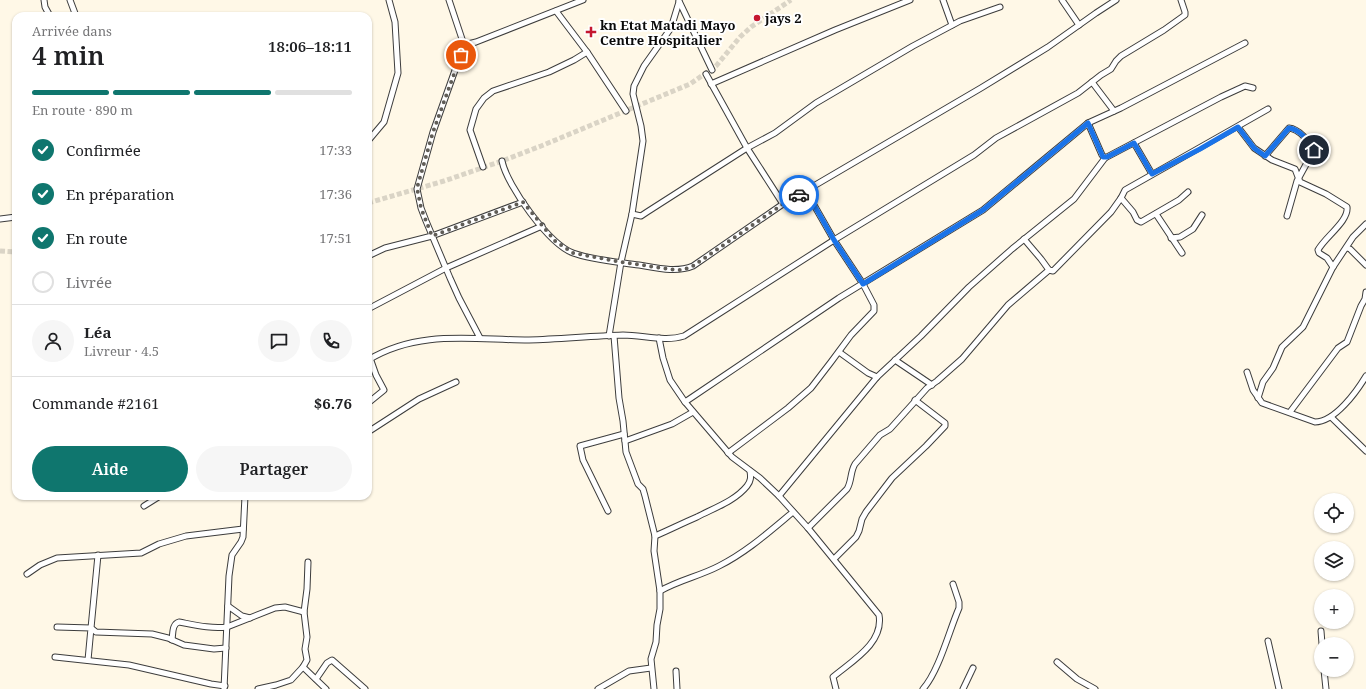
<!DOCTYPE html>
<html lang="fr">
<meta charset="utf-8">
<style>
:root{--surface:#fff;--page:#f6f6f6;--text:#202124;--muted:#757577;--line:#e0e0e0;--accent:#0f766e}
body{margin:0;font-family:"Noto Serif",serif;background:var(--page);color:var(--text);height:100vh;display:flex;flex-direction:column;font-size:15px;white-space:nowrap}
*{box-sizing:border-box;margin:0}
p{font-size:13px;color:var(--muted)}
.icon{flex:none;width:22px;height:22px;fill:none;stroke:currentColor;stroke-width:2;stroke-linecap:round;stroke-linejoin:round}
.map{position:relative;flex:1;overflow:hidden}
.sheet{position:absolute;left:12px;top:12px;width:360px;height:488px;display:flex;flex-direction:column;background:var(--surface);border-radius:12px;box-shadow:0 1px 3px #0004}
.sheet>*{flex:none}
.tools{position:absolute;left:1314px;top:493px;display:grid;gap:8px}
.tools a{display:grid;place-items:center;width:40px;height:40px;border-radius:50%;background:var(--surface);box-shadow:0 1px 3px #0004;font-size:20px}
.pin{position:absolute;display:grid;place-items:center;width:34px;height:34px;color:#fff;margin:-17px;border:2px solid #fff;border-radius:50%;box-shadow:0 1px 4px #0007}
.courier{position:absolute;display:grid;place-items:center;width:40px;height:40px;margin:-20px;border:3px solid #1a73e8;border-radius:50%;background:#fff;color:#222;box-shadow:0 1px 5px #0007}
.headline em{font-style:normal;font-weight:600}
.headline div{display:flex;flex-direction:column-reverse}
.headline{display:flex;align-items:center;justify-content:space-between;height:68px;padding:0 20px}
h1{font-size:26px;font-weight:600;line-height:30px}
.bar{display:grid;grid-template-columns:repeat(4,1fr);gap:6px 4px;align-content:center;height:48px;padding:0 20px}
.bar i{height:5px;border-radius:3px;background:var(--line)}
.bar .on{background:var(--accent)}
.bar p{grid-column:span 4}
.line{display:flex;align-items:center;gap:10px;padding:0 20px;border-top:1px solid var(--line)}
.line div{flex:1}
.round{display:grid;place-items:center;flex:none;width:42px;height:42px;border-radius:21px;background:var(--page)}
ol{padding:0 20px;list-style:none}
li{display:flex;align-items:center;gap:12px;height:44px}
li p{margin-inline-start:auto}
li .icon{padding:4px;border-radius:50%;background:var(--accent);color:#fff;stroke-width:4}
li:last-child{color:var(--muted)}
li i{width:22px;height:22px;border:2px solid var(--line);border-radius:50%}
.cta{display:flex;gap:8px;margin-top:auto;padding:8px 20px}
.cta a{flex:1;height:46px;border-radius:24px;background:var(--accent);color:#fff;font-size:16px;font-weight:600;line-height:46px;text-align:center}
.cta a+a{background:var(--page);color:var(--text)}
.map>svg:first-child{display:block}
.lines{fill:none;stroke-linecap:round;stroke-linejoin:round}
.minor-tunnel{stroke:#dad4c6;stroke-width:5;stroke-dasharray:5 2.5;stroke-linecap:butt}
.minor-casing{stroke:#3d3d3d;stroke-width:7}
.minor{stroke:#fff;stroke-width:5}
.done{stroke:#605d57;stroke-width:4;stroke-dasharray:0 7.2}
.route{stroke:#1a73e8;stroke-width:5}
.poi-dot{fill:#c5172f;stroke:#fff;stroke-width:1.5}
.labels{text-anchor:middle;stroke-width:4;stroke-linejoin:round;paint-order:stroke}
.poi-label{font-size:13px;font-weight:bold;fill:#0a0a0a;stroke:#fff;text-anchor:start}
</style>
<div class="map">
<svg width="1366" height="689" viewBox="0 0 1366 689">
<rect width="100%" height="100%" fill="#fff8e7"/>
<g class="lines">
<g class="minor-tunnel">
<polyline points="368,203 444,181 502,161 541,146 690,84 716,66 740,37 751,27 791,0"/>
<polyline points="0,251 16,252"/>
</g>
<g class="minor-casing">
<g id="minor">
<polyline points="44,0 45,7 50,16"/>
<polyline points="70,0 76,16"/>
<polyline points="449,0 464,45 433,132 417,189 421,208 426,221 450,278 459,298 480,338"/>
<polyline points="943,0 952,25"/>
<polyline points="1062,0 1079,25"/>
<polyline points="679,1 712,70"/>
<polyline points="556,11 587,52 626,111"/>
<polyline points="464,45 476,42 583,0"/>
<polyline points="706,74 747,148 783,204"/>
<polyline points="1092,82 1114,111"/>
<polyline points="711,84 835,30 910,0"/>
<polyline points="1088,123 1102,155 1105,158 1221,97 1245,86 1253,88"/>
<path d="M 1238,127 L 1254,148 L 1272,160 L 1295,169 L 1300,182 L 1326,194 L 1347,207 C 1349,221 1325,237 1318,250 L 1319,253 L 1327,258 L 1333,267"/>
<polyline points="368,141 384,122 398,73 395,22 389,0"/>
<polyline points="1134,143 1152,174"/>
<path d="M 1265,156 L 1289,128 C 1299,129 1309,141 1314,150 L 1297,181 L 1287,216"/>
<path d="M 502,161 C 507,186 549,244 573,253 C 592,260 619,262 639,265 C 657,268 676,273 693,266 L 783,204 L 981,88 L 1048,47 L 1096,13 L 1116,0"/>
<polyline points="483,167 470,130 476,109 484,98 493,91 549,72 574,60 587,52"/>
<polyline points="1121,198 1133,212 1137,220 1141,222 1179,200 1188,192"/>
<polyline points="632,214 641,216 647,212 747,148 775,133 816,103 913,46 960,21 1000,7"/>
<polyline points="1156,214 1182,253"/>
<polyline points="0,219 16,217"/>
<polyline points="1171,238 1180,237 1193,229 1202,215"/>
<polyline points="1024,239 1041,259 1049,270 1053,271 1111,212 1121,198 1125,190 1268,109"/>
<polyline points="1347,248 1350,249 1366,265"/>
<polyline points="368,256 385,248 432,236 523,202"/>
<polyline points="368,309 446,268 542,226"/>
<polyline points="609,336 621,262 632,214 643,141 641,126 633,94 634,86 644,66 671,28 679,2"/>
<polyline points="614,336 619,398 623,421 626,452 638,484 643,489 645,496 655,536 654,551 660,591 660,609 657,625 656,642 651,659 654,689"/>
<path d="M 659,338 L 663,358 L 670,380 L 685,402 L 732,457 L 760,478 L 779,496 L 808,528 L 879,615 C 884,643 852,661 833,677 L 836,689"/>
<polyline points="839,352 868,373 877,377"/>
<path d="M 368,360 C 419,329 473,340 529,340 C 560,339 592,336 623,335 C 643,335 665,342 684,336 L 834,240 L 974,155 L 996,138 L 1078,93 L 1101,75 L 1111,69 L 1116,61 L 1121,56 L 1164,30 L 1185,15 L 1185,12 L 1181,0"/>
<polyline points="895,360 932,385"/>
<path d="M 1247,372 L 1253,390 L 1262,403 L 1315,422 C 1335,422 1357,391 1366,376"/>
<polyline points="1258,398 1263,382 1273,368 1282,347 1303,327 1333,267 1353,237 1366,224"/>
<polyline points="685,402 839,298 983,210 1088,123 1121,108 1245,43"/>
<polyline points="368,403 384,390 376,375 370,358"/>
<polyline points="1290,412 1338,348 1347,342 1361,306 1365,299 1366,292"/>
<polyline points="1331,417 1366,451"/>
<polyline points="368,432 419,399 456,382"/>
<polyline points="625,441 672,424 693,412"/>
<polyline points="728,453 788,408 811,388 831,362 851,335 874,311 874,305 863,284 834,240 806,191"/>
<polyline points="779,496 877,377 921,336 969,287 1012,249 1074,199 1105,158"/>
<polyline points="144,506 160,496"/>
<polyline points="608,511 583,460 580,446 624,434"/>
<path d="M 808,528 L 847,489 C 852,481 850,472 855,464 L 880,435 L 890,429 L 927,388 L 937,381 L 962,359 L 1008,305 L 1049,270"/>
<path d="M 655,536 C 669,530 683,523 697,517 C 714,508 735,501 747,486 C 751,481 751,477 750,471"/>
<polyline points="98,555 91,628 96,632 152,634 168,638 184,645 214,649 226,648"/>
<polyline points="834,559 856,537 859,531 862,519 866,512 892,478 926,446 945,426 945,423 915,400"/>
<polyline points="27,574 40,565 57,558 141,553 159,544 186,536 243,529"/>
<path d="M 660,591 C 679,580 700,576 719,566 C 747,552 770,531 793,512"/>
<polyline points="228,606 242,616 250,618"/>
<polyline points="57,627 91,628 88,660"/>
<polyline points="1321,631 1322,644"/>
<path d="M 172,640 C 173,633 172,624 179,622 C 195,625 211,629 227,627 L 275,608 L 285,607 L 304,612"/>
<polyline points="1268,641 1279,689"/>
<polyline points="55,657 129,665 211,684 225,686"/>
<polyline points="1057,662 1077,679 1095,689"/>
<polyline points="303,667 326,689"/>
<polyline points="1324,670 1326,689"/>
<polyline points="676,671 677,689"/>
<polyline points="316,679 327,663 332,660 365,689"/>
<polyline points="224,689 229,576 232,555 241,542 243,537 245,496"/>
<polyline points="258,689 276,685 291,680 303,667 307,660 305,649 307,637 304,612 307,589 308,562"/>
<polyline points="598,689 629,671 651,668"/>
<path d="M 923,689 C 939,671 949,631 959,608 L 959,602 L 953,584"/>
<polyline points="963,689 973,668"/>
</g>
</g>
<use href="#minor" class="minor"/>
</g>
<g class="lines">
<polyline class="done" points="461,55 433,132 417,188 421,208 432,236 523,202 555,241 573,253 621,262 676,270 683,270 693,266 783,204 799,195"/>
<path class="route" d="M 799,195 L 806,191 L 834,240 L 863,284 L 983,210 L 1088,123 L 1103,157 L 1107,157 L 1134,143 L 1152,174 L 1200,149 L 1238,127 L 1254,148 L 1265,156 L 1289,128 C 1299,129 1309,141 1314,150"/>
</g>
<g class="poi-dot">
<circle cx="757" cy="18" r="4"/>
<path d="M589 26h4v4h4v4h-4v4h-4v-4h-4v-4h4z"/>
</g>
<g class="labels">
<g class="poi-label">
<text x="765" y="23">jays 2</text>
<text x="600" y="30">kn Etat Matadi Mayo<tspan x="600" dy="15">Centre Hospitalier</tspan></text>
</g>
</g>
</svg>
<div class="tools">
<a><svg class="icon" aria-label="locate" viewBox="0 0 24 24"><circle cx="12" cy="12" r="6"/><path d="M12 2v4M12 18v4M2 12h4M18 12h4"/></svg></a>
<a><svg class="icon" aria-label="layers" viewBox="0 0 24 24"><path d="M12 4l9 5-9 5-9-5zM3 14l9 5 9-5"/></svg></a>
<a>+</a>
<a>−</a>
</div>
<div class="pin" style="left:461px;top:55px;background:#ea580c"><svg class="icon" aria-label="bag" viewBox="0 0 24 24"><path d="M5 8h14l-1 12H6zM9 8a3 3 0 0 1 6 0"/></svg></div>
<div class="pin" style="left:1314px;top:150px;background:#1f2937"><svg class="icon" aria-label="home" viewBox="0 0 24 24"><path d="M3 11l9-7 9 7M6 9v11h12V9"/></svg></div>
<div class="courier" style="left:799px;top:195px"><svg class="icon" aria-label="car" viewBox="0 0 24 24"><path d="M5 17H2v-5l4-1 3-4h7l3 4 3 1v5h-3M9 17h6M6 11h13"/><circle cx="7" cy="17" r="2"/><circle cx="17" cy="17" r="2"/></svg></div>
<section class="sheet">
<div class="headline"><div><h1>4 min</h1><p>Arrivée dans</p></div><em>18:06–18:11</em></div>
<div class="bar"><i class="on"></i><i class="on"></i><i class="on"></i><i></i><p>En route · 890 m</p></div>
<ol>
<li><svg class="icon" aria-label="check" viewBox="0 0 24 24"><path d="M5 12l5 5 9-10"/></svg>Confirmée<p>17:33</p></li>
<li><svg class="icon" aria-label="check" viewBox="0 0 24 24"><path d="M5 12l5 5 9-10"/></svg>En préparation<p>17:36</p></li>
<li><svg class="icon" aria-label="check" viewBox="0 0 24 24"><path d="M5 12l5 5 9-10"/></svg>En route<p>17:51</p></li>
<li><i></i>Livrée</li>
</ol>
<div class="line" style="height:72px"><a class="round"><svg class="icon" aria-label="person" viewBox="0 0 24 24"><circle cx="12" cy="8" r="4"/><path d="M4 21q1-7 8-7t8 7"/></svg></a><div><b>Léa</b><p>Livreur · 4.5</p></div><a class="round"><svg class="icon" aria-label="chat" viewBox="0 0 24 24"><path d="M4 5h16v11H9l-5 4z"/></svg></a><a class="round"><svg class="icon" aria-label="phone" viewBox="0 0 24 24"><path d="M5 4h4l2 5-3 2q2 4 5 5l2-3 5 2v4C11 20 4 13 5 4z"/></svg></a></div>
<div class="line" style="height:52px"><div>Commande #2161</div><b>$6.76</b></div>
<div class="cta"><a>Aide</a><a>Partager</a></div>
</section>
</div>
